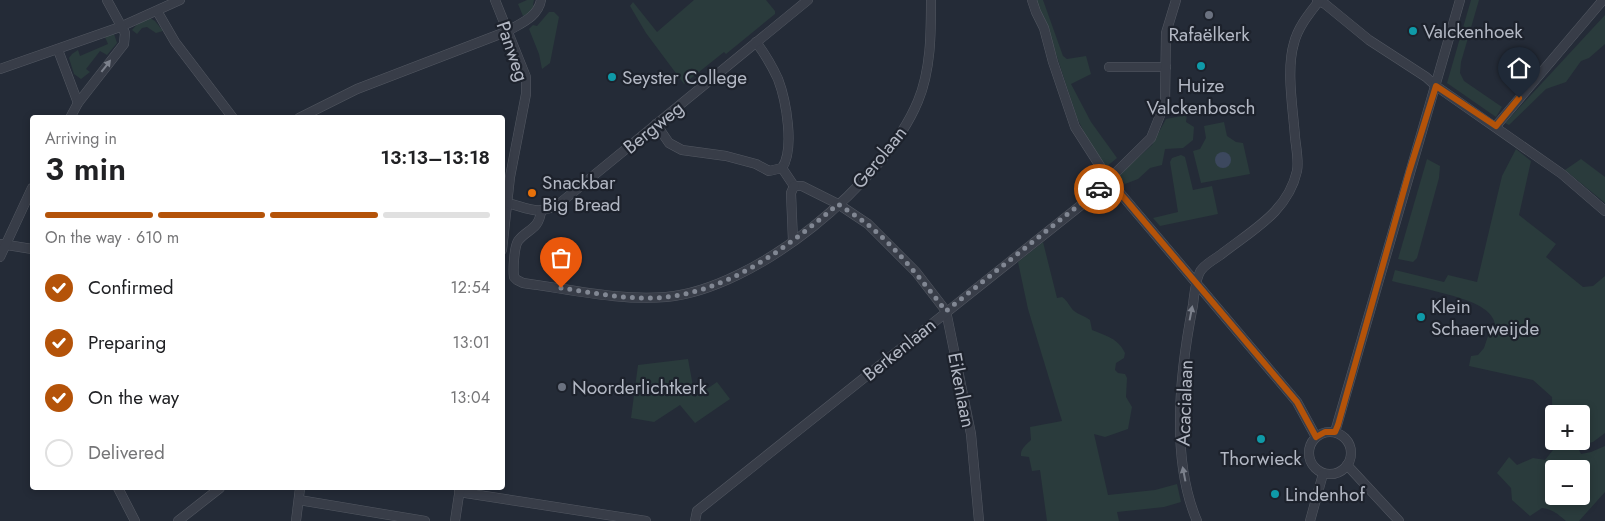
<!DOCTYPE html>
<meta charset="utf-8">
<style>
:root{--surface:#fff;--page:#f6f6f6;--text:#202124;--muted:#757577;--line:#e0e0e0;--accent:#b45309}
body{margin:0;font-family:Jost,sans-serif;background:var(--page);color:var(--text);height:100vh;display:flex;flex-direction:column;font-size:19px;white-space:nowrap}
*{box-sizing:border-box;margin:0}
p{font-size:16px;color:var(--muted)}
.icon{flex:none;width:28px;height:28px;fill:none;stroke:currentColor;stroke-width:2;stroke-linecap:round;stroke-linejoin:round}
.map{position:relative;flex:1;overflow:hidden}
.side{position:absolute;left:30px;top:115px;width:475px;height:375px;display:flex;flex-direction:column;background:var(--surface);border-radius:5px;box-shadow:0 2px 8px #0003}
.side>*{flex:none}
.fabs{position:absolute;left:1545px;top:405px;display:grid;gap:10px}
.fabs a{display:grid;place-items:center;width:45px;height:45px;border-radius:5px;background:var(--surface);box-shadow:0 2px 8px #0003;font-size:25px}
.pin{position:absolute;display:grid;place-items:center;width:42px;height:42px;color:#fff;margin:-51px -21px;border-radius:50% 50% 50% 0;rotate:-45deg;box-shadow:0 0 5px #0007}
.pin .icon{rotate:45deg}
.courier{position:absolute;display:grid;place-items:center;width:50px;height:50px;margin:-25px;border:4px solid #b45309;border-radius:50%;background:#fff;color:#222;box-shadow:0 1px 6px #0007}
.head em{font-style:normal;font-weight:600}
.head div{display:flex;flex-direction:column-reverse}
.head{display:flex;align-items:center;justify-content:space-between;height:85px;padding:0 15px}
h1{font-size:32px;font-weight:600;line-height:38px}
.bar{display:grid;grid-template-columns:repeat(4,1fr);gap:8px 5px;align-content:center;height:60px;padding:0 15px}
.bar i{height:6px;border-radius:4px;background:var(--line)}
.bar .on{background:var(--accent)}
.bar p{grid-column:span 4}
ol{padding:0 15px;list-style:none}
li{display:flex;align-items:center;gap:15px;height:55px}
li p{margin-inline-start:auto}
li .icon{padding:5px;border-radius:50%;background:var(--accent);color:#fff;stroke-width:4}
li:last-child{color:var(--muted)}
li i{width:28px;height:28px;border:2px solid var(--line);border-radius:50%}
.map>svg:first-child{display:block}
.green{fill:#2a3b3c;fill-rule:evenodd}
.water{fill:#3c485e}
.lines{fill:none;stroke-linecap:round;stroke-linejoin:round}
.minor-casing{stroke:#535862;stroke-width:10}
.minor{stroke:#383d48;stroke-width:9}
.oneway{fill:#7c818c}
.done{stroke:#818793;stroke-width:5;stroke-dasharray:0 9}
.route{stroke:#b45309;stroke-width:6}
.worship-dot{fill:#6b7280;stroke:#1d222c;stroke-width:2}
.culture-dot{fill:#0f9aa8;stroke:#1d222c;stroke-width:2}
.food-dot{fill:#e8710a;stroke:#1d222c;stroke-width:2}
.labels{text-anchor:middle;stroke-width:4.5;stroke-linejoin:round;paint-order:stroke}
.poi-label{font-size:19px;fill:#b3b8c4;stroke:#1d222c;text-anchor:start}
.street-label{font-size:19px;fill:#b3b8c4;stroke:#1d222c}
</style>
<div class="map">
<svg width="1605" height="521" viewBox="0 0 1605 521">
<rect width="100%" height="100%" fill="#242b37"/>
<g class="green">
<polygon points="527,0 534,0 533,5 535,6 528,14 523,16 518,4"/>
<polygon points="694,0 766,0 775,11 775,14 726,54 724,52 684,84 646,33 630,6 633,2 657,32"/>
<polygon points="1036,0 1043,0 1063,56 1067,59 1086,56 1091,74 1071,84 1091,122 1117,158 1106,167 1086,136 1077,118 1044,17 1040,11"/>
<polygon points="1471,0 1479,0 1461,62 1460,73 1464,81 1502,107 1496,117 1447,83"/>
<polygon points="549,12 554,12 559,17 550,63 542,69 539,54 529,29 533,25 537,26"/>
<polygon points="1605,15 1605,44 1589,58 1581,61 1566,82 1546,89 1509,125 1505,123"/>
<polygon points="150,18 155,21 163,31 156,33 147,27 142,28 137,34 132,30 140,21"/>
<polygon points="114,34 117,43 107,55 100,51 86,69 90,72 81,79 74,74 69,58 72,54 78,50 80,56 108,44 105,37"/>
<polygon points="1187,115 1186,122 1194,127 1193,140 1183,148 1165,149 1162,165 1150,168 1138,179 1125,184 1118,176 1152,145 1166,119"/>
<polygon points="1224,122 1227,136 1236,142 1243,143 1250,174 1201,183 1193,151 1200,149 1206,138 1204,126"/>
<path d="M 1516,149 L 1531,161 L 1519,215 L 1556,244 L 1546,257 L 1583,287 L 1593,286 L 1605,276 L 1605,433 L 1593,442 L 1577,446 L 1581,454 L 1591,452 L 1605,446 L 1605,492 L 1579,521 L 1566,521 C 1558,514 1552,509 1542,508 L 1530,516 L 1512,500 L 1511,488 L 1497,473 L 1509,457 L 1517,465 L 1533,458 L 1545,460 L 1553,450 L 1553,445 L 1552,397 L 1533,380 L 1469,366 L 1471,356 L 1478,355 L 1484,348 L 1489,333 L 1495,325 C 1494,318 1490,313 1484,309 C 1467,296 1415,287 1392,281 L 1395,270 L 1444,282 L 1448,275 L 1477,282 L 1502,176 ZM 1554,414 L 1581,414 L 1581,441 L 1554,441 ZM 1554,469 L 1581,469 L 1581,496 L 1554,496 Z"/>
<polygon points="1181,155 1185,157 1193,190 1212,186 1218,214 1160,226 1153,218 1178,212 1170,162 1172,158"/>
<polygon points="1427,159 1440,166 1439,178 1417,258 1413,262 1398,259"/>
<polygon points="1581,159 1605,177 1605,203 1565,170"/>
<path d="M 1043,242 L 1057,298 L 1062,297 C 1068,301 1069,306 1074,311 C 1079,315 1085,316 1090,320 L 1092,330 C 1106,336 1118,338 1125,353 L 1124,358 L 1116,363 L 1115,370 L 1118,373 L 1125,374 L 1127,378 L 1126,397 L 1132,407 L 1128,429 L 1105,437 L 1094,434 L 1108,495 L 1155,490 L 1177,484 L 1181,502 L 1164,507 L 1117,512 L 1119,521 L 1047,521 L 1040,470 L 1032,471 L 1029,457 L 1021,456 C 1020,449 1026,445 1031,440 L 1030,427 L 1062,421 L 1028,309 L 1018,262 Z"/>
<polygon points="688,359 695,397 717,382 730,399 695,423 680,405 654,422 631,418 638,365"/>
</g>
<circle class="water" cx="1223" cy="160" r="8"/>
<g class="lines">
<g class="minor-casing">
<g id="minor">
<polyline points="495,0 526,77 526,94 510,177 502,250"/>
<polyline points="1032,0 1036,12 1044,28 1053,62 1075,127 1109,180 1297,402 1316,437"/>
<polyline points="1317,0 1325,4 1369,40 1426,77 1436,86 1562,174 1605,211"/>
<polyline points="157,11 175,42 233,118"/>
<path d="M 756,42 C 765,54 772,66 778,79 C 786,100 795,149 782,168"/>
<polyline points="58,50 78,103"/>
<polyline points="1109,67 1166,67"/>
<polyline points="0,69 120,27 180,0"/>
<polyline points="70,118 78,103 124,44 125,33 107,0"/>
<path d="M 299,118 L 357,89 L 508,31 C 521,23 538,17 541,0"/>
<polyline points="656,124 669,143 682,150 726,156 756,164 769,171 782,168 794,186"/>
<polyline points="1496,126 1603,0"/>
<polyline points="794,186 802,186 838,204 868,224 916,272 946,311 971,434 979,521"/>
<path d="M 508,203 C 530,209 539,216 560,203 L 808,0"/>
<path d="M 541,211 C 539,230 527,229 518,241 C 514,247 513,270 514,277 L 517,280 L 523,283 C 569,289 619,301 666,297 C 756,289 884,183 918,101 C 931,70 931,33 931,0"/>
<polyline points="793,241 791,193 794,186"/>
<polyline points="1,244 32,249"/>
<polyline points="0,257 32,188"/>
<circle cx="1330" cy="453" r="21"/>
<polyline points="1335,432 1460,0"/>
<polyline points="1347,465 1399,521"/>
<polyline points="118,488 135,521"/>
<polyline points="459,492 646,521"/>
<polyline points="299,500 425,521"/>
<polyline points="178,521 220,488"/>
<polyline points="296,521 300,488"/>
<polyline points="455,521 460,488"/>
<polyline points="695,521 697,511 1090,198 1151,138 1165,103 1166,33 1176,0"/>
<path d="M 1197,521 C 1170,458 1180,371 1193,305 C 1194,296 1196,275 1202,269 C 1208,262 1217,258 1223,253 C 1254,229 1288,211 1297,171 C 1299,161 1296,147 1295,137 C 1293,108 1286,70 1294,43 C 1298,27 1309,14 1319,1"/>
<polyline points="1310,521 1323,474"/>
</g>
</g>
<use href="#minor" class="minor"/>
</g>
<defs><path id="oneway-solid" d="M-6-.8H1V-3.2L6.5 0L1 3.2V.8H-6Z" transform="scale(1.25)"/></defs>
<g class="oneway">
<use href="#oneway-solid" transform="translate(106 66) rotate(-52)"/>
<use href="#oneway-solid" transform="translate(1191 313) rotate(-79)"/>
<use href="#oneway-solid" transform="translate(1184 474) rotate(-101)"/>
</g>
<g class="lines">
<path class="done" d="M 561,288 C 595,293 632,301 667,297 C 733,289 789,246 838,204 C 848,211 858,217 867,224 C 898,249 922,281 946,311 L 1099,189"/>
<polyline class="route" points="1099,189 1109,180 1297,402 1316,437 1325,432 1335,432 1338,425 1409,172 1436,86 1496,126 1519,98"/>
</g>
<g class="worship-dot">
<circle cx="1209" cy="15" r="5"/>
<circle cx="562" cy="387" r="5"/>
</g>
<g class="culture-dot">
<circle cx="1413" cy="31" r="5"/>
<circle cx="1201" cy="66" r="5"/>
<circle cx="612" cy="77" r="5"/>
<circle cx="1421" cy="317" r="5"/>
<circle cx="1261" cy="439" r="5"/>
<circle cx="1275" cy="494" r="5"/>
</g>
<circle class="food-dot" cx="532" cy="193" r="5"/>
<g class="labels">
<g class="poi-label">
<text x="1423" y="38">Valckenhoek</text>
<text x="1209" y="41" text-anchor="middle">Rafaëlkerk</text>
<text x="622" y="84">Seyster College</text>
<text x="1201" y="92" text-anchor="middle">Huize<tspan x="1201" dy="22">Valckenbosch</tspan></text>
<text x="542" y="189">Snackbar<tspan x="542" dy="22">Big Bread</tspan></text>
<text x="1431" y="313">Klein<tspan x="1431" dy="22">Schaerweijde</tspan></text>
<text x="572" y="394">Noorderlichtkerk</text>
<text x="1261" y="465" text-anchor="middle">Thorwieck</text>
<text x="1285" y="501">Lindenhof</text>
</g>
<g class="street-label">
<text transform="translate(513 51) rotate(71)" y="7">Panweg</text>
<text transform="translate(653 127) rotate(-39)" y="7">Bergweg</text>
<text transform="translate(879 157) rotate(-51)" y="7">Gerolaan</text>
<text transform="translate(899 349) rotate(-39)" y="7">Berkenlaan</text>
<text transform="translate(962 390) rotate(79)" y="7">Eikenlaan</text>
<text transform="translate(1184 403) rotate(-88)" y="7">Acacialaan</text>
</g>
</g>
</svg>
<div class="fabs">
<a>+</a>
<a>−</a>
</div>
<div class="pin" style="left:561px;top:288px;background:#ea580c"><svg class="icon" aria-label="bag" viewBox="0 0 24 24"><path d="M5 8h14l-1 12H6zM9 8a3 3 0 0 1 6 0"/></svg></div>
<div class="pin" style="left:1519px;top:98px;background:#1f2937"><svg class="icon" aria-label="home" viewBox="0 0 24 24"><path d="M3 11l9-7 9 7M6 9v11h12V9"/></svg></div>
<div class="courier" style="left:1099px;top:189px"><svg class="icon" aria-label="car" viewBox="0 0 24 24"><path d="M5 17H2v-5l4-1 3-4h7l3 4 3 1v5h-3M9 17h6M6 11h13"/><circle cx="7" cy="17" r="2"/><circle cx="17" cy="17" r="2"/></svg></div>
<section class="side">
<div class="head"><div><h1>3 min</h1><p>Arriving in</p></div><em>13:13–13:18</em></div>
<div class="bar"><i class="on"></i><i class="on"></i><i class="on"></i><i></i><p>On the way · 610 m</p></div>
<ol>
<li><svg class="icon" aria-label="check" viewBox="0 0 24 24"><path d="M5 12l5 5 9-10"/></svg>Confirmed<p>12:54</p></li>
<li><svg class="icon" aria-label="check" viewBox="0 0 24 24"><path d="M5 12l5 5 9-10"/></svg>Preparing<p>13:01</p></li>
<li><svg class="icon" aria-label="check" viewBox="0 0 24 24"><path d="M5 12l5 5 9-10"/></svg>On the way<p>13:04</p></li>
<li><i></i>Delivered</li>
</ol>
</section>
</div>
